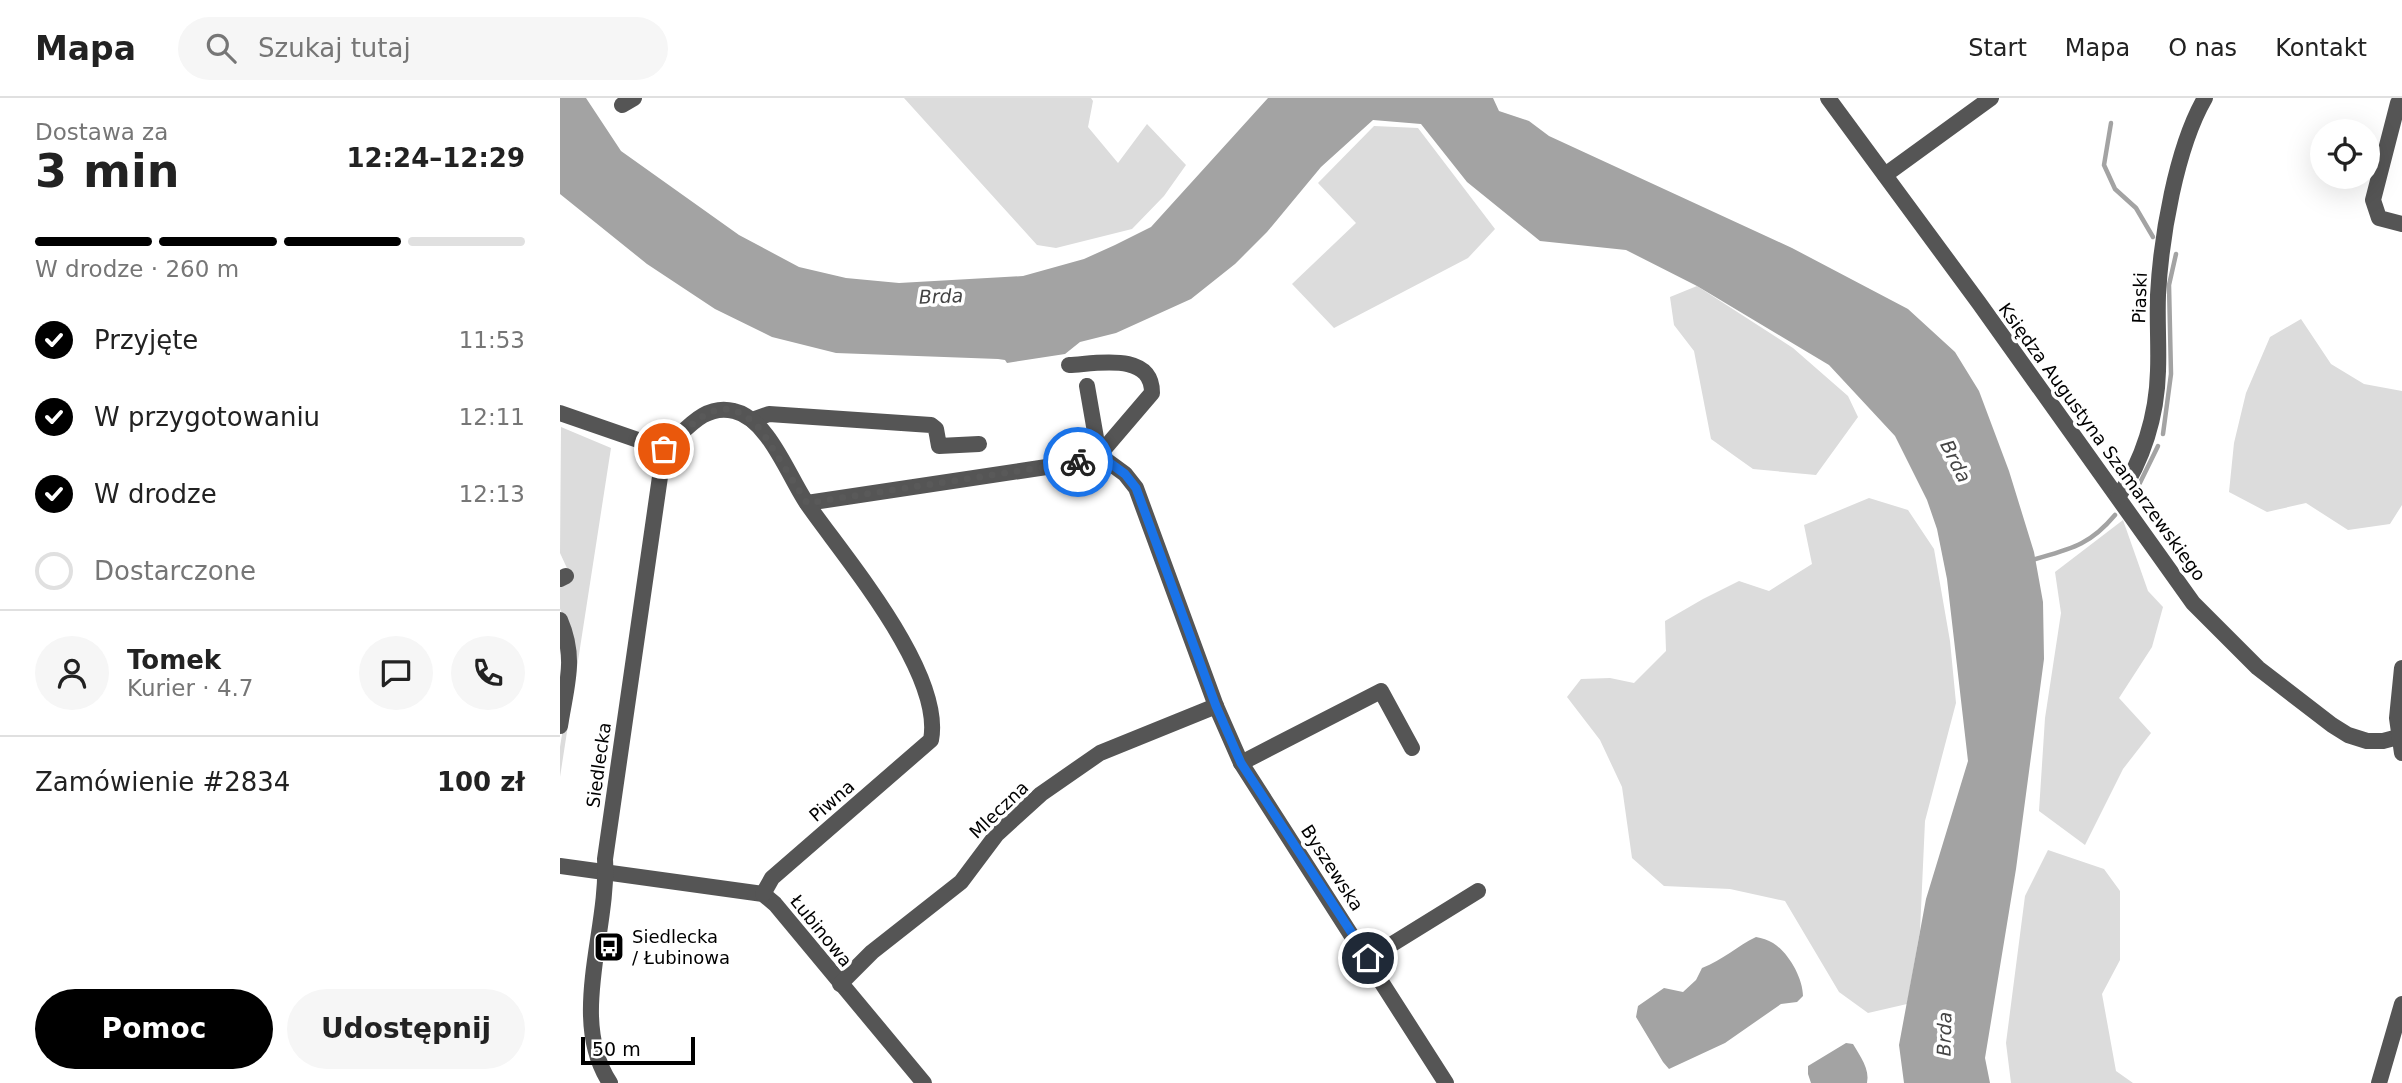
<!DOCTYPE html>
<html lang="pl">
<meta charset="utf-8">
<style>
:root{--surface:#fff;--page:#f6f6f6;--text:#222;--muted:#767676;--line:#e0e0e0;--accent:#000}
body{margin:0;font-family:"DejaVu Sans",sans-serif;background:var(--page);color:var(--text);height:100vh;display:flex;flex-direction:column;font-size:26px;white-space:nowrap}
*{box-sizing:border-box;margin:0}
p{font-size:23px;color:var(--muted)}
.icon{flex:none;width:38px;height:38px;fill:none;stroke:currentColor;stroke-width:2;stroke-linecap:round;stroke-linejoin:round}
.map{position:relative;flex:1;overflow:hidden}
.details{display:flex;flex-direction:column;background:var(--surface);width:560px}
.details>*{flex:none}
.tools{position:absolute;left:1750px;top:21px;display:grid;gap:14px}
.tools a{display:grid;place-items:center;width:70px;height:70px;border-radius:50%;background:var(--surface);box-shadow:0 7px 28px #0002;font-size:35px}
.scale{position:absolute;left:21px;bottom:18px;width:114px;box-sizing:border-box;padding-left:7px;border:4px solid #000;border-top:0;font-size:19px;line-height:24px;white-space:nowrap;color:#000;-webkit-text-stroke:5px #fff;paint-order:stroke}
.pin{position:absolute;display:grid;place-items:center;width:60px;height:60px;color:#fff;margin:-30px;border:4px solid #fff;border-radius:50%;box-shadow:0 2px 7px #0007}
.courier{position:absolute;display:grid;place-items:center;width:70px;height:70px;margin:-35px;border:5px solid #1a73e8;border-radius:50%;background:#fff;color:#222;box-shadow:0 2px 9px #0007}
.head em{font-style:normal;font-weight:600}
.head div{display:flex;flex-direction:column-reverse}
.head{display:flex;align-items:center;justify-content:space-between;height:119px;padding:0 35px}
h1{font-size:46px;font-weight:600;line-height:52px}
.bar{display:grid;grid-template-columns:repeat(4,1fr);gap:10px 7px;align-content:center;height:84px;padding:0 35px}
.bar i{height:9px;border-radius:5px;background:var(--line)}
.bar .selected{background:var(--accent)}
.bar p{grid-column:span 4}
.line{display:flex;align-items:center;gap:18px;padding:0 35px;border-top:2px solid var(--line)}
.line div{flex:1}
.round{display:grid;place-items:center;flex:none;width:74px;height:74px;border-radius:37px;background:var(--page)}
ol{padding:0 35px;list-style:none}
li{display:flex;align-items:center;gap:21px;height:77px}
li p{margin-inline-start:auto}
li .icon{padding:7px;border-radius:50%;background:var(--accent);color:#fff;stroke-width:4}
li:last-child{color:var(--muted)}
li i{width:38px;height:38px;border:4px solid var(--line);border-radius:50%}
.primary-button{display:flex;gap:14px;margin-top:auto;padding:14px 35px}
.primary-button a{flex:1;height:80px;border-radius:42px;background:var(--accent);color:#fff;font-size:28px;font-weight:600;line-height:80px;text-align:center}
.primary-button a+a{background:var(--page);color:var(--text)}
header{display:flex;align-items:center;gap:42px;box-sizing:border-box;height:98px;padding:0 35px;background:var(--surface);border-bottom:2px solid var(--line)}
header strong{font-size:33px}
nav{display:flex;gap:38px;margin-inline-start:auto;font-size:24px}
.search{width:490px;height:63px;background:var(--page);display:flex;align-items:center;gap:18px;box-sizing:border-box;padding:0 24px;border-radius:38px;color:var(--muted);font-size:26px}
main{display:flex;flex:1;min-height:0}
.map>svg:first-child{display:block}
.green{fill:#dcdcdc}
.water{fill:#a3a3a3}
.lines{fill:none;stroke-linecap:round;stroke-linejoin:round}
.stream{stroke:#a3a3a3;stroke-width:4.5}
.minor{stroke:#555;stroke-width:16}
.done{stroke:#595959;stroke-width:7;stroke-dasharray:0 12.6}
.route{stroke:#1a73e8;stroke-width:9}
.labels{text-anchor:middle;stroke-width:7;stroke-linejoin:round;paint-order:stroke}
.street-label{font-size:18px;fill:#000;stroke:#fff}
.poi-label{font-size:18px;fill:#000;stroke:#fff;text-anchor:start}
.water-label{font-size:19px;font-style:italic;fill:#444;stroke:#fff}
</style>
<header>
<strong>Mapa</strong>
<div class="search"><svg class="icon" aria-label="search" viewBox="0 0 24 24"><circle cx="10" cy="10" r="6"/><path d="M15 15l6 6"/></svg>Szukaj tutaj</div>
<nav><a>Start</a><a>Mapa</a><a>O nas</a><a>Kontakt</a></nav>
</header>
<main>
<section class="details">
<div class="head"><div><h1>3 min</h1><p>Dostawa za</p></div><em>12:24–12:29</em></div>
<div class="bar"><i class="selected"></i><i class="selected"></i><i class="selected"></i><i></i><p>W drodze · 260 m</p></div>
<ol>
<li><svg class="icon" aria-label="check" viewBox="0 0 24 24"><path d="M5 12l5 5 9-10"/></svg>Przyjęte<p>11:53</p></li>
<li><svg class="icon" aria-label="check" viewBox="0 0 24 24"><path d="M5 12l5 5 9-10"/></svg>W przygotowaniu<p>12:11</p></li>
<li><svg class="icon" aria-label="check" viewBox="0 0 24 24"><path d="M5 12l5 5 9-10"/></svg>W drodze<p>12:13</p></li>
<li><i></i>Dostarczone</li>
</ol>
<div class="line" style="height:126px"><a class="round"><svg class="icon" aria-label="person" viewBox="0 0 24 24"><circle cx="12" cy="8" r="4"/><path d="M4 21q1-7 8-7t8 7"/></svg></a><div><b>Tomek</b><p>Kurier · 4.7</p></div><a class="round"><svg class="icon" aria-label="chat" viewBox="0 0 24 24"><path d="M4 5h16v11H9l-5 4z"/></svg></a><a class="round"><svg class="icon" aria-label="phone" viewBox="0 0 24 24"><path d="M5 4h4l2 5-3 2q2 4 5 5l2-3 5 2v4C11 20 4 13 5 4z"/></svg></a></div>
<div class="line" style="height:91px"><div>Zamówienie #2834</div><b>100 zł</b></div>
<div class="primary-button"><a>Pomoc</a><a>Udostępnij</a></div>
</section>
<div class="map">
<svg width="1842" height="985" viewBox="0 0 1842 985">
<rect width="100%" height="100%" fill="#fff"/>
<g class="green">
<polygon points="344,0 531,0 533,3 528,29 558,65 587,26 626,67 604,98 572,131 496,150 477,147"/>
<polygon points="814,28 858,30 935,131 908,160 774,230 732,186 796,125 758,85"/>
<polygon points="1137,188 1233,250 1288,298 1298,319 1256,377 1193,371 1151,341 1134,253 1114,227 1110,199"/>
<polygon points="1741,221 1771,266 1804,286 1842,293 1842,407 1830,426 1788,432 1746,405 1707,414 1669,394 1674,345 1686,295 1710,239"/>
<polygon points="1,329 51,350 0,679 0,649 14,561 12,538 0,511 0,487 12,481 0,455"/>
<polygon points="1309,400 1348,412 1374,451 1390,543 1396,605 1365,723 1360,833 1347,906 1308,915 1279,894 1225,803 1170,791 1104,788 1072,760 1062,689 1040,642 1007,599 1021,581 1050,580 1074,585 1106,553 1105,523 1143,501 1179,483 1209,493 1252,466 1244,427"/>
<polygon points="1563,422 1588,493 1603,509 1592,549 1559,600 1591,635 1563,671 1525,747 1479,713 1485,620 1501,515 1495,474"/>
<polygon points="1488,752 1544,771 1560,793 1560,862 1542,896 1556,973 1573,985 1451,985 1446,945 1465,798"/>
</g>
<g class="water">
<polygon points="0,0 26,0 61,53 179,137 239,169 286,180 339,185 463,178 524,161 555,147 591,129 708,0 933,0 939,13 969,23 989,38 1232,150 1348,211 1395,254 1419,293 1449,373 1474,454 1483,504 1484,561 1456,771 1425,960 1430,985 1344,985 1339,947 1366,801 1408,663 1387,481 1377,431 1367,402 1335,338 1269,267 1137,188 1066,152 980,143 907,84 861,26 813,22 761,69 707,134 675,166 631,201 556,235 520,244 505,256 447,265 445,262 438,261 276,255 212,239 155,211 87,166 0,96"/>
<path d="M 1196,839 C 1202,840 1208,842 1213,845 C 1228,854 1243,880 1243,898 L 1237,904 L 1221,906 L 1165,945 L 1109,971 L 1103,964 L 1076,919 L 1078,908 L 1104,890 L 1123,894 L 1136,882 L 1142,870 C 1163,862 1177,848 1196,839 Z"/>
<path d="M 1286,945 L 1293,946 C 1300,958 1310,971 1307,985 L 1251,985 L 1248,976 L 1248,968 Z"/>
</g>
<g class="lines">
<g class="stream">
<polyline points="1551,25 1544,67 1555,91 1576,110 1593,139"/>
<polyline points="1603,336 1611,276 1609,187 1616,156"/>
<polyline points="1573,399 1598,348"/>
<path d="M 1472,462 C 1510,451 1529,448 1555,417"/>
</g>
<g class="minor">
<polyline points="1268,0 1419,205 1633,505 1698,570 1772,627 1788,637 1807,643 1823,643 1842,638"/>
<polyline points="1842,6 1838,5 1813,102 1819,120 1842,126"/>
<polyline points="62,7 74,0"/>
<polyline points="1325,77 1431,0"/>
<polyline points="527,288 539,357 565,376 576,390 656,608 681,665 886,985"/>
<polyline points="0,315 104,351"/>
<polyline points="192,322 209,316 371,327 376,331 379,348 419,346"/>
<path d="M 1558,399 C 1583,363 1597,317 1598,273 C 1599,248 1597,223 1598,197 C 1601,140 1616,50 1645,0"/>
<path d="M 247,405 L 526,363 L 539,357 L 592,295 C 592,253 535,266 509,267"/>
<polyline points="0,481 6,478"/>
<path d="M 0,522 C 17,561 6,588 0,628"/>
<polyline points="1842,570 1837,620 1842,655"/>
<polyline points="681,665 821,593 852,650"/>
<polyline points="0,768 203,796 215,806 364,985"/>
<polyline points="808,861 918,793"/>
<polyline points="280,886 312,854 401,784 437,736 481,696 540,655 656,608"/>
<path d="M 50,985 C 8,921 49,833 45,761 L 104,351 C 125,334 143,305 174,313 C 209,321 229,380 248,407 C 285,460 384,575 371,642 L 212,780 L 203,796"/>
<polyline points="1819,985 1842,906"/>
</g>
</g>
<g class="lines">
<path class="done" d="M 104,351 C 138,323 160,288 201,332 L 247,405 L 518,364"/>
<polyline class="route" points="518,364 539,357 565,376 576,390 656,608 681,665 808,860"/>
</g>
<defs>
<g id="bus-square" transform="scale(1.575)"><rect x="-9" y="-9" width="18" height="18" rx="4" fill="#000" stroke="#fff"/><path d="M-5-6H5V4H4V6H2V4H-2V6H-4V4H-5ZM-3.5-4V0h7V-4ZM-3.5 1.2v1.5H-2V1.2ZM2 1.2v1.5H3.5V1.2Z" fill="#fff"/></g>
</defs>
<g fill-rule="evenodd">
<use href="#bus-square" x="49" y="849"/>
</g>
<g class="labels">
<g class="street-label">
<text transform="translate(1580 200) rotate(-88)" y="6">Piaski</text>
<text transform="translate(1542 344) rotate(54)" y="6">Księdza Augustyna Szamarzewskiego</text>
<text transform="translate(39 667) rotate(-82)" y="6">Siedlecka</text>
<text transform="translate(272 703) rotate(-41)" y="6">Piwna</text>
<text transform="translate(439 712) rotate(-44)" y="6">Mleczna</text>
<text transform="translate(772 770) rotate(57)" y="6">Byszewska</text>
<text transform="translate(261 833) rotate(51)" y="6">Łubinowa</text>
</g>
<g class="poi-label">
<text x="72" y="845">Siedlecka<tspan x="72" dy="21">/ Łubinowa</tspan></text>
</g>
<g class="water-label">
<text transform="translate(381 198) rotate(-2)" y="7">Brda</text>
<text transform="translate(1396 363) rotate(63)" y="7">Brda</text>
<text transform="translate(1384 936) rotate(-89)" y="7">Brda</text>
</g>
</g>
</svg>
<div class="tools">
<a><svg class="icon" aria-label="locate" viewBox="0 0 24 24"><circle cx="12" cy="12" r="6"/><path d="M12 2v4M12 18v4M2 12h4M18 12h4"/></svg></a>
</div>
<div class="scale">50 m</div>
<div class="pin" style="left:104px;top:351px;background:#ea580c"><svg class="icon" aria-label="bag" viewBox="0 0 24 24"><path d="M5 8h14l-1 12H6zM9 8a3 3 0 0 1 6 0"/></svg></div>
<div class="pin" style="left:808px;top:860px;background:#1f2937"><svg class="icon" aria-label="home" viewBox="0 0 24 24"><path d="M3 11l9-7 9 7M6 9v11h12V9"/></svg></div>
<div class="courier" style="left:518px;top:364px"><svg class="icon" aria-label="bike" viewBox="0 0 24 24"><circle cx="6" cy="16" r="4"/><circle cx="18" cy="16" r="4"/><path d="M6 16l4-8h5l3 8M10 8l3 8H6M13 5h3"/></svg></div>
</div>
</main>
